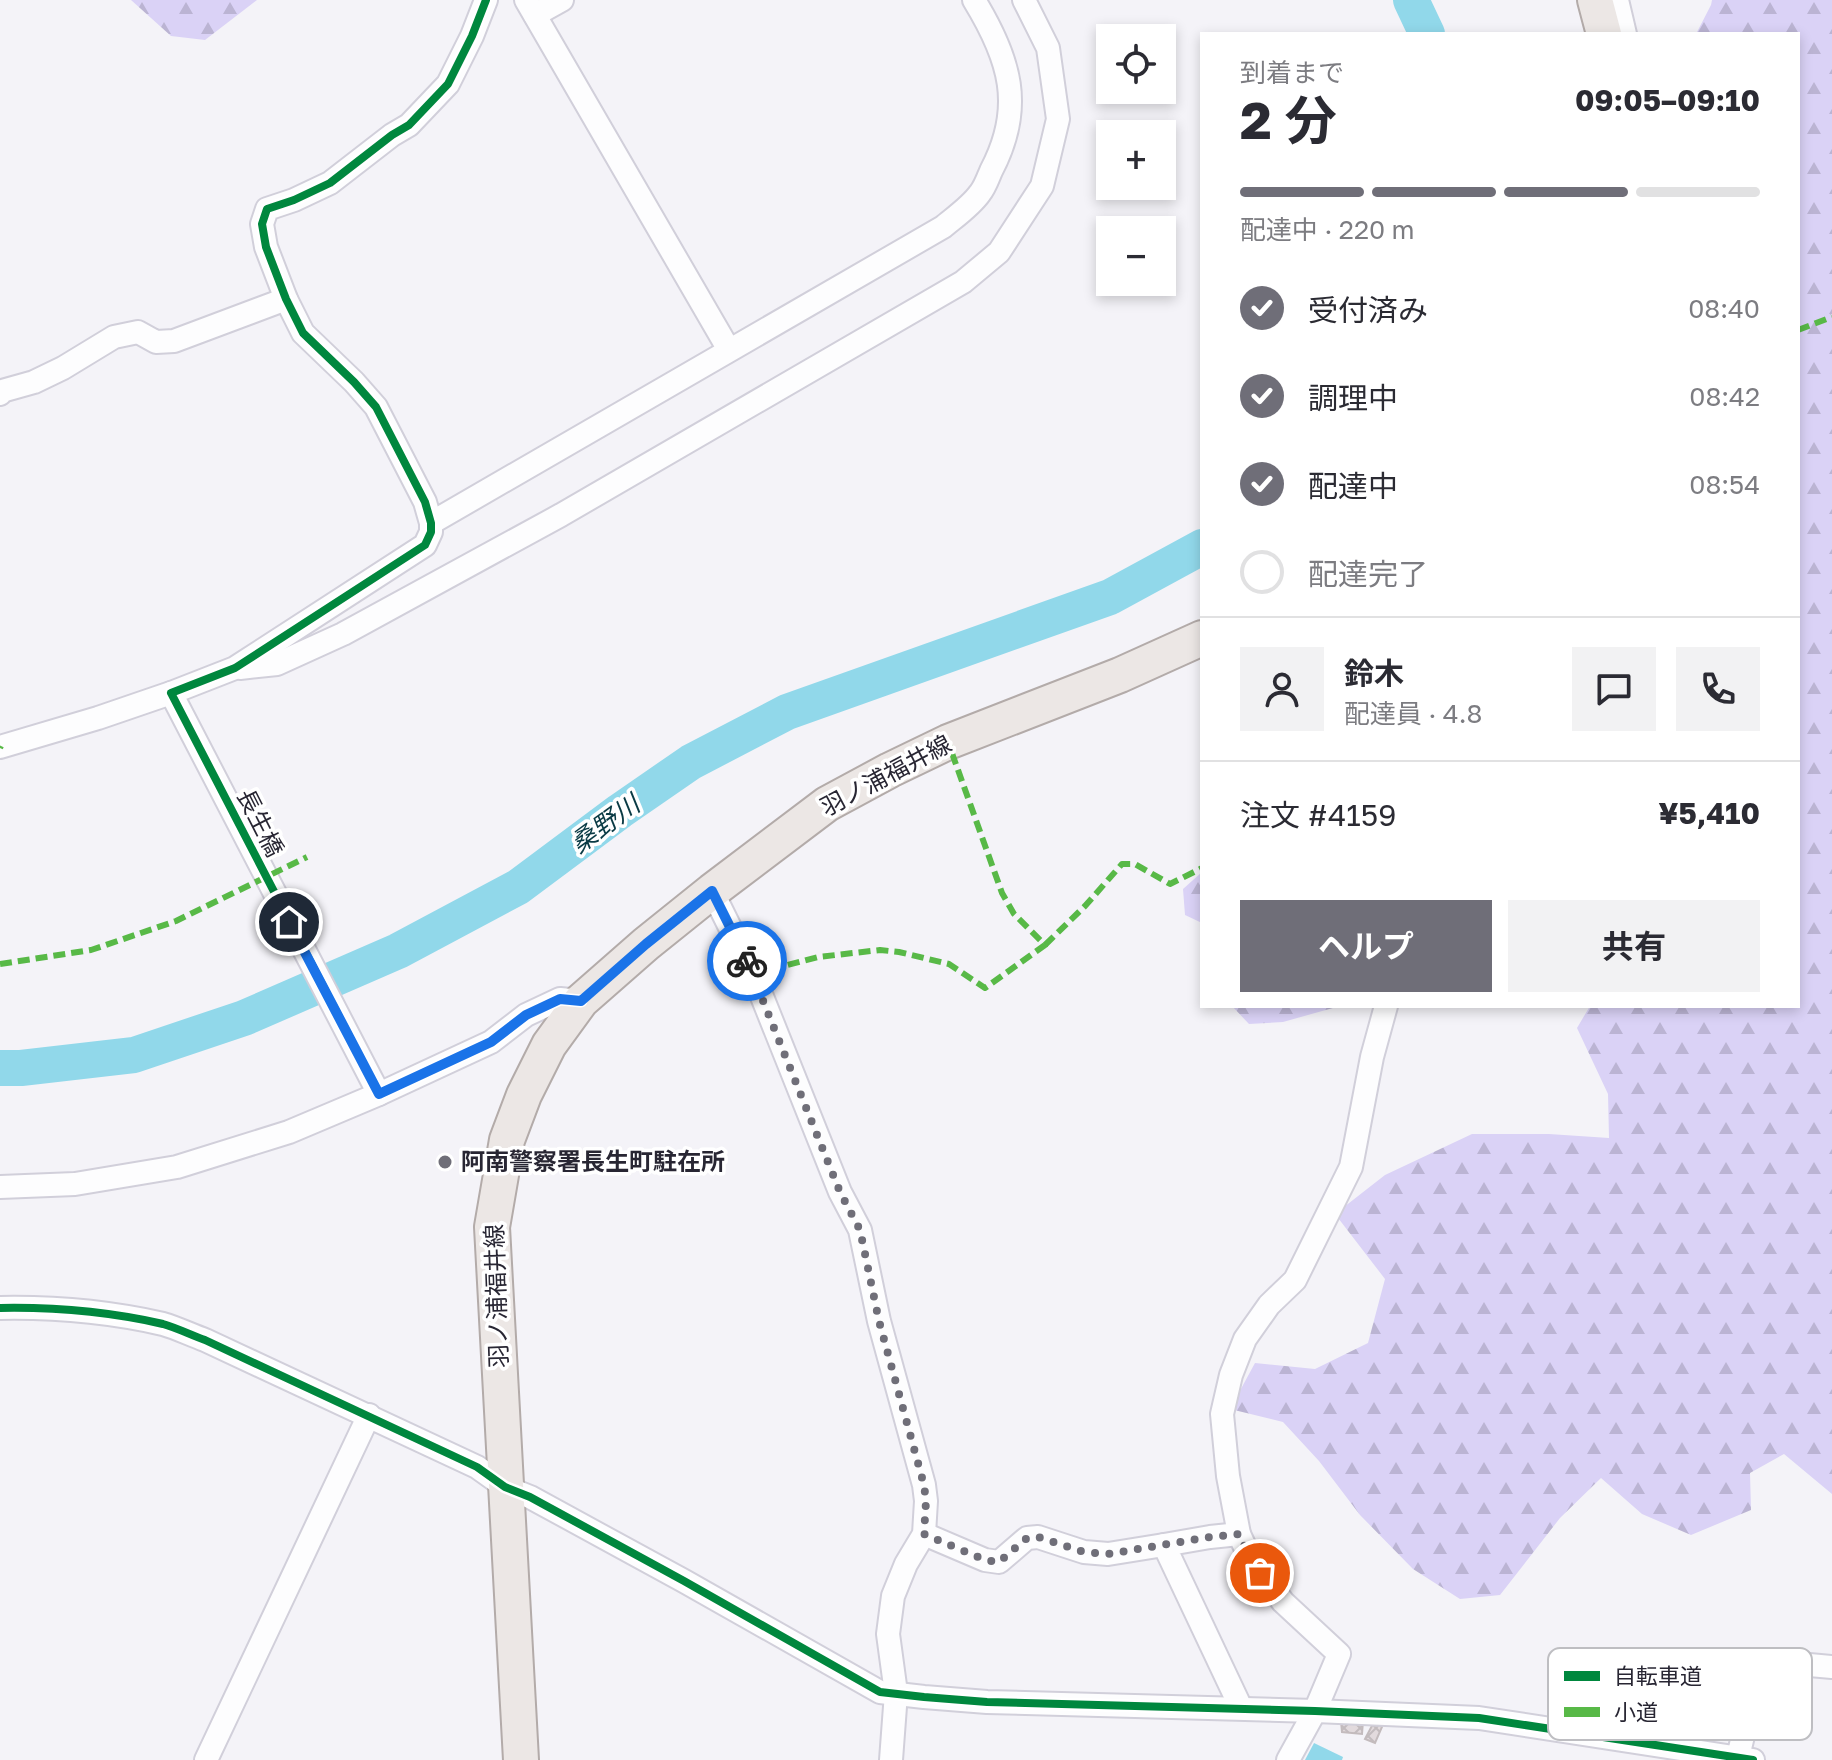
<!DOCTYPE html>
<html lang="ja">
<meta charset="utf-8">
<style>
:root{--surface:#fff;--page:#f2f2f3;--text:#2b2b33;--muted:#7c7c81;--line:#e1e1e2;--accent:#6f6e78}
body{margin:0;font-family:"Golos Text","Noto Sans JP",sans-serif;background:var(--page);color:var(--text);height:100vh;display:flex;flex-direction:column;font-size:30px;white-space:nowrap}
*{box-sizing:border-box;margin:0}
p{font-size:26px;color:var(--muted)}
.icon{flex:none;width:44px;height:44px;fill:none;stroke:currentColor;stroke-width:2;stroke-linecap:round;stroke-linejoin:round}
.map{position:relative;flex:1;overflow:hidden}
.details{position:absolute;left:1200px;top:32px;width:600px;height:976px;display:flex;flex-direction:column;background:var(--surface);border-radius:0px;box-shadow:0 4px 12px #0003}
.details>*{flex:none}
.tools{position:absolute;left:1096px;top:24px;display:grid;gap:16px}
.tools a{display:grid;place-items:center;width:80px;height:80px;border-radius:0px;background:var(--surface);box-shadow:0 4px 12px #0003;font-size:40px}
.pin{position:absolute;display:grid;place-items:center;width:68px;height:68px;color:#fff;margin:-34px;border:4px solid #fff;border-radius:50%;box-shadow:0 2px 8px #0007}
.courier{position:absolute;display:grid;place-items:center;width:80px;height:80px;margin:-40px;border:6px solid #1a73e8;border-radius:50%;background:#fff;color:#222;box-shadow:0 2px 10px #0007}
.overview em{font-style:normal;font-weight:700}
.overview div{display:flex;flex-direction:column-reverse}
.overview{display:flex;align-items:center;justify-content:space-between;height:136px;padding:0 40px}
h1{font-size:52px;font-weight:700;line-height:60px}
.bar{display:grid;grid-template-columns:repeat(4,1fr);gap:12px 8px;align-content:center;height:96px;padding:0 40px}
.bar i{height:10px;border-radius:6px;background:var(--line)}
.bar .active{background:var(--accent)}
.bar p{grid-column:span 4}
.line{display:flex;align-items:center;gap:20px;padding:0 40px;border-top:2px solid var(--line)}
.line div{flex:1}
.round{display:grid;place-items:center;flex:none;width:84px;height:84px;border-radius:0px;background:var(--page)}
ol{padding:0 40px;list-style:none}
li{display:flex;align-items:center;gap:24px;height:88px}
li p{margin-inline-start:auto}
li .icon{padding:8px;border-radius:50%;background:var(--accent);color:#fff;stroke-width:4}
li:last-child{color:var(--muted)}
li i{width:44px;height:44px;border:4px solid var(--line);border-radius:50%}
.primary-button{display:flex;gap:16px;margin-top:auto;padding:16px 40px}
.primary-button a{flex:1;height:92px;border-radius:0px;background:var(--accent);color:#fff;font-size:32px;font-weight:700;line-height:92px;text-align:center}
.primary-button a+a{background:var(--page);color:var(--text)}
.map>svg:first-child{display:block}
.forest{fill:url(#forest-firs)}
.water{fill:#91d8ea}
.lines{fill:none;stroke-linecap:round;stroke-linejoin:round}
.river{stroke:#91d8ea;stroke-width:36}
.building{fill:url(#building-cross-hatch);stroke:#c3bbbd;stroke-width:2}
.minor-casing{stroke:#d1cfda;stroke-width:26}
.primary-casing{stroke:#b3aba9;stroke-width:38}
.minor{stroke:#fdfdfe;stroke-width:22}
.primary{stroke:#ece7e5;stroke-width:34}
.quiet{stroke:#58b947;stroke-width:6;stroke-dasharray:12 6;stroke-linecap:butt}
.cycleway-casing{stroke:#fff;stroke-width:13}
.cycleway{stroke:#00873e;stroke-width:8}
.done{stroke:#6f6e78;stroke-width:8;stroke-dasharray:0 14.4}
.route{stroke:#1a73e8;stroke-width:10}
.poi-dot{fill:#6f6e78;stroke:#fff;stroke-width:3}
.labels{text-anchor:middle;stroke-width:7;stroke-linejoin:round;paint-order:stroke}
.street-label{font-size:24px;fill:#282633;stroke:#fff}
.poi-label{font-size:24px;font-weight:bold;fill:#282633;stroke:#fff;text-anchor:start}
.water-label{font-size:26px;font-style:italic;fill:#093a44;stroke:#fff}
.key{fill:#fff;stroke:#bebec2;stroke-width:2}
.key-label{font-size:22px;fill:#282633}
</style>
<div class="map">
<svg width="1832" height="1760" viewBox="0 0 1832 1760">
<defs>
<pattern id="forest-firs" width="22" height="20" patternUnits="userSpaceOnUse" patternTransform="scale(2)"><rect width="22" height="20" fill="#dad2f6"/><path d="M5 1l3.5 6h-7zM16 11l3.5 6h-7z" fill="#bbb4d3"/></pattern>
<pattern id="building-cross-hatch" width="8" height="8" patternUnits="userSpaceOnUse" patternTransform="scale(2)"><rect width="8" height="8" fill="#e2dadd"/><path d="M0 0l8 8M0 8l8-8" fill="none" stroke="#c2bbbe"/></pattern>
</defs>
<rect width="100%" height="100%" fill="#f4f3f8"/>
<g class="forest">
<polygon points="131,0 257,0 205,40 171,36"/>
<polygon points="1712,0 1832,0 1832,1494 1784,1454 1750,1473 1751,1510 1691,1535 1642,1514 1601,1478 1560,1518 1500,1595 1460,1599 1413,1569 1360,1515 1319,1461 1283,1422 1230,1409 1255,1363 1315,1369 1368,1343 1385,1279 1335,1214 1385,1175 1472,1134 1549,1134 1609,1138 1608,1094 1577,1028 1590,1006 1798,1006 1798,34 1696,34 1711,5"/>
<polygon points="1202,872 1202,923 1185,915 1183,889"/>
<polygon points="1232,1006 1340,1006 1283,1022 1249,1024"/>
</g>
<polygon class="water" points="1314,1743 1343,1757 1342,1760 1305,1760"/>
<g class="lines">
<g class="river">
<polyline points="1411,0 1427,34"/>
<polyline points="0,1068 21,1068 134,1055 244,1018 398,951 518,887 620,811 691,762 787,712 1110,597 1202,547"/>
</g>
</g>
<g class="building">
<polygon points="1341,1721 1363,1721 1362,1734 1342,1732"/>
<polygon points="1374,1722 1382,1727 1375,1743 1365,1739"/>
</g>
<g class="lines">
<g class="minor-casing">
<g id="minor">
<polyline points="486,0 472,36 448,84 409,125 392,135 330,183 294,200 267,209 262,224 266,247 286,299 303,333 354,382 376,407 425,502 431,523 431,532 425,545 235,668 171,693 379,1094 491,1042 526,1015 560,999 581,1001"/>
<polyline points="526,0 729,350"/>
<polyline points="1617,0 1625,34"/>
<polyline points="535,15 562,0"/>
<polyline points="0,394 2,391 34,382 63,368 114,337 138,332 156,342 174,341 286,299"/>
<path d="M 431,523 L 943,227 C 955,217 971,206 980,193 C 985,187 988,178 991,171 C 1025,107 1010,59 974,0"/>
<polyline points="240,668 277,664 343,634 561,515 963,282 999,252 1042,186 1058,119 1048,48 1024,0"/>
<polyline points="0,747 98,718 171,693"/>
<polyline points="712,891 753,974 840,1192 860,1230 879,1321 924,1485 926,1501 924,1534 906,1564 893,1596 888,1634 896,1693 891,1760"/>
<polyline points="0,1187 75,1184 177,1167 289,1132 379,1094"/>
<path d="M 0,1308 C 54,1307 110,1312 163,1324 C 177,1328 191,1335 205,1340 L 477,1467 L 505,1487 L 530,1497 L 684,1581 L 880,1692 L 924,1697 L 987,1702 L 1315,1711 L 1479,1718 L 1753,1760"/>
<polyline points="924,1534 985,1560 999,1562 1027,1538 1038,1537 1084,1552 1108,1554 1164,1545"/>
<polyline points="1239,1534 1210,1537 1164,1545 1241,1708"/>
<polyline points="1738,1757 1755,1685 1765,1661 1832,1667"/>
<polyline points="206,1760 369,1415"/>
<polyline points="1288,1760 1315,1711 1339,1654 1283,1602 1251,1560 1239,1534 1228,1476 1222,1414 1231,1375 1245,1339 1269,1305 1295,1280 1351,1167 1372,1057 1386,1006"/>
</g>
</g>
<g class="primary-casing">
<g id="primary">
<polyline points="1595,0 1604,34"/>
<polyline points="521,1760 492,1227 507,1140 524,1095 549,1045 581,1001 646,944 712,891 827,804 890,770 948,742 1120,675 1202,638"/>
</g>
</g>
<use href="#minor" class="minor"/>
<use href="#primary" class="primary"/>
<g class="quiet">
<polyline points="1798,330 1832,317"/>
<polyline points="0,748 1,746"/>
<polyline points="1045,945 1085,906 1122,864 1135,864 1170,884 1202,868"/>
<polyline points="0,964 91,950 176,921 307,857"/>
<polyline points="753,974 818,957 880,950 899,952 949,964 985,988 1045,945 1014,914 1002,893 948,742"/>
</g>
<g class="cycleway-casing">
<g id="cycleway">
<polyline points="486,0 472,36 448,84 409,125 392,135 330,183 294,200 267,209 262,224 266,247 286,299 303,333 354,382 376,407 425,502 431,523 431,532 425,545 235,668 171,693 379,1094 491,1042 526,1015 560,999 581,1001"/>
<path d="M 0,1308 C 54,1307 110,1312 163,1324 C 177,1328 191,1335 205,1340 L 477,1467 L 505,1487 L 530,1497 L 684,1581 L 880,1692 L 924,1697 L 987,1702 L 1315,1711 L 1479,1718 L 1753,1760"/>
</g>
</g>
<use href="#cycleway" class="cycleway"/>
</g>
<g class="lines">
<polyline class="done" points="747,961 840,1192 860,1230 879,1321 924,1485 926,1501 924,1534 985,1560 999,1562 1027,1538 1038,1537 1084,1552 1108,1554 1210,1537 1239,1534 1251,1560 1260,1573"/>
<polyline class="route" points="289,922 379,1094 491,1042 526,1015 560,999 581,1001 646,944 712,891 747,961"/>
</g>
<circle class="poi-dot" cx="445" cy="1162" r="8"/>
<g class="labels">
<g class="street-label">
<text transform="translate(886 776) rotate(-28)" y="8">羽ノ浦福井線</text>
<text transform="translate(260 823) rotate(63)" y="8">長生橋</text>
<text transform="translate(497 1296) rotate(-92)" y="8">羽ノ浦福井線</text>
</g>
<g class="poi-label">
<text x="461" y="1170">阿南警察署長生町駐在所</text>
</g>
<g class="water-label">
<text transform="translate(605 824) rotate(-36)" y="9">桑野川</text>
</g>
</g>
<rect x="1548" y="1648" width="264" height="92" rx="12" class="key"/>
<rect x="1564" y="1671" width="36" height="10" fill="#00873e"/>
<rect x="1564" y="1707" width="36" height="10" fill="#58b947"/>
<g class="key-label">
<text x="1614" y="1684">自転車道</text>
<text x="1614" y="1720">小道</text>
</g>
</svg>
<div class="tools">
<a><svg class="icon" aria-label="locate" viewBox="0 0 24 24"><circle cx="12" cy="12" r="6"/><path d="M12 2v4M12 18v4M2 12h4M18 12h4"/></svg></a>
<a>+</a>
<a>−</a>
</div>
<div class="pin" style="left:1260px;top:1573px;background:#ea580c"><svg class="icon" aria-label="bag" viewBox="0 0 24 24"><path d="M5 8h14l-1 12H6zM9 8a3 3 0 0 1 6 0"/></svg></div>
<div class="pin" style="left:289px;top:922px;background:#1f2937"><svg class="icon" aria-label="home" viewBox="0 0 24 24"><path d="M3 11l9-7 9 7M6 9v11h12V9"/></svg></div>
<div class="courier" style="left:747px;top:961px"><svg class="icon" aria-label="bike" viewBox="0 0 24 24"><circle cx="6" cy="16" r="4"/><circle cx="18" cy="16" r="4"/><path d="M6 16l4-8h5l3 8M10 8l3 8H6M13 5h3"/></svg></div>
<section class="details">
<div class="overview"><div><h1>2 分</h1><p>到着まで</p></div><em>09:05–09:10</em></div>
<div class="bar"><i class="active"></i><i class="active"></i><i class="active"></i><i></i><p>配達中 · 220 m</p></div>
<ol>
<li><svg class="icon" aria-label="check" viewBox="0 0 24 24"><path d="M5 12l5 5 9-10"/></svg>受付済み<p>08:40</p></li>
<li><svg class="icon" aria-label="check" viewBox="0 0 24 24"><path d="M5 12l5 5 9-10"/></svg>調理中<p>08:42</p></li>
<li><svg class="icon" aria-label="check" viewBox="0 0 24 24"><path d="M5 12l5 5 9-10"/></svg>配達中<p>08:54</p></li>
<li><i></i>配達完了</li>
</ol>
<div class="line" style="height:144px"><a class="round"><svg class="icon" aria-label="person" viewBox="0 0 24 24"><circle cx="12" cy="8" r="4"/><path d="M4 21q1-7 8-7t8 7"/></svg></a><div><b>鈴木</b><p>配達員 · 4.8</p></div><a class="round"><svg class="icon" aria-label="chat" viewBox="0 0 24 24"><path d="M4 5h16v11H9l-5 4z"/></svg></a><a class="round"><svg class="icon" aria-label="phone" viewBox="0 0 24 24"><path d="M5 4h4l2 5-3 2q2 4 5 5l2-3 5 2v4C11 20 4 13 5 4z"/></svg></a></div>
<div class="line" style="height:104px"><div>注文 #4159</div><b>¥5,410</b></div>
<div class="primary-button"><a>ヘルプ</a><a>共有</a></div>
</section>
</div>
